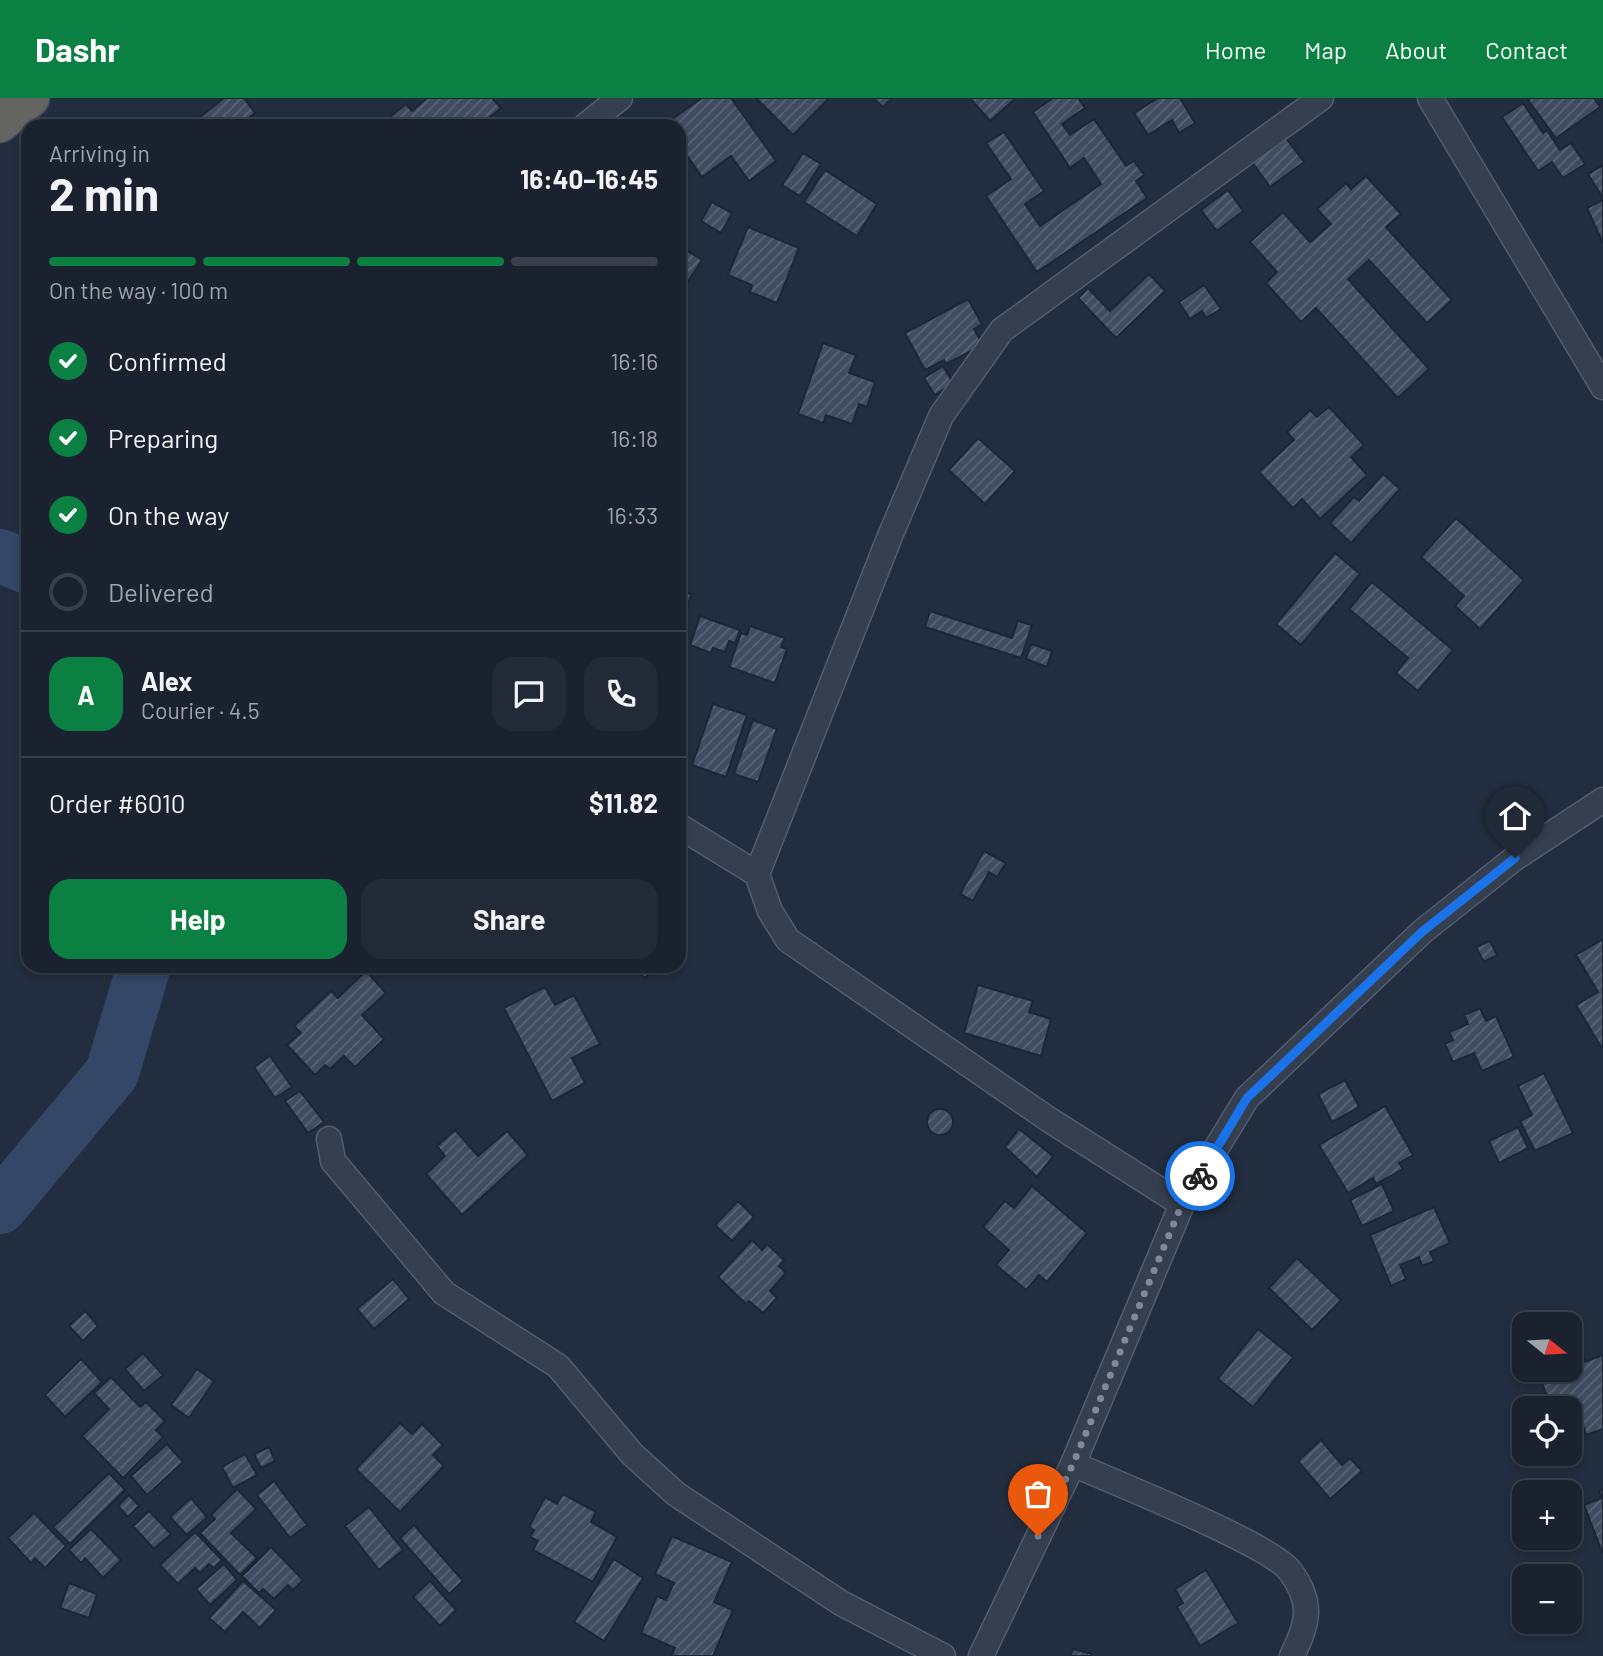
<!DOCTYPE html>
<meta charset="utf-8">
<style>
:root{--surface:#1a222f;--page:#232a37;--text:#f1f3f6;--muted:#9fa4aa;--line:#383f4b;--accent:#0b8043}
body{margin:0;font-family:Barlow,sans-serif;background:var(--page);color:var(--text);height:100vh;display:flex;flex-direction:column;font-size:26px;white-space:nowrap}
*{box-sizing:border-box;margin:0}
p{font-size:23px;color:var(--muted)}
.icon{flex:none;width:38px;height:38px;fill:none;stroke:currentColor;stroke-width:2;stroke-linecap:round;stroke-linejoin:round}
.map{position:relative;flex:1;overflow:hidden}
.panel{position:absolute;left:21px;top:21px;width:665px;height:854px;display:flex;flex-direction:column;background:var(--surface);border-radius:21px;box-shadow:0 4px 10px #0003,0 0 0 2px var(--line)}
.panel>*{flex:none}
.needle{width:46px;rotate:108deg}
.tools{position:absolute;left:1512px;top:1214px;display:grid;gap:14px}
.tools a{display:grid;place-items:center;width:70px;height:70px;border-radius:14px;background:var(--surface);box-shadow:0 4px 10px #0003,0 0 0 2px var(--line);font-size:35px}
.pin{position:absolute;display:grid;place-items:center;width:60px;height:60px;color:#fff;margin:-72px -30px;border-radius:50% 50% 50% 0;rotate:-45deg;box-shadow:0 0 7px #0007}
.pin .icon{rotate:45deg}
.courier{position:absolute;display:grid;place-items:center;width:70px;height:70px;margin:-35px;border:5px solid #1a73e8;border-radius:50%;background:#fff;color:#222;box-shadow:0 2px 9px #0007}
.overview em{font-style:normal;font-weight:700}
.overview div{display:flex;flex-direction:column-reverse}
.overview{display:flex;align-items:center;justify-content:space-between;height:119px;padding:0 28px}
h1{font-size:46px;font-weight:700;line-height:52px}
.bar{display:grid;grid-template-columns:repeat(4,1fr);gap:10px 7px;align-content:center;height:84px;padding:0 28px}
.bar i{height:9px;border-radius:5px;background:var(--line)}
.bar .selected{background:var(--accent)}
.bar p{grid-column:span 4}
.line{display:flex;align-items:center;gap:18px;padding:0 28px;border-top:2px solid var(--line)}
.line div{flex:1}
.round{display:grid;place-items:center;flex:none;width:74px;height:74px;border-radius:21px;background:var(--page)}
ol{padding:0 28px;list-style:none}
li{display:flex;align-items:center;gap:21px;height:77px}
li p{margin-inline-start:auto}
li .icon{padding:7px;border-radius:50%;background:var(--accent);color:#fff;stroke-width:4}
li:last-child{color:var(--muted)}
li i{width:38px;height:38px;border:4px solid var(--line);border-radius:50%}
.cta{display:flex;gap:14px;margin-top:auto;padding:14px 28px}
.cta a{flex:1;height:80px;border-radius:21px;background:var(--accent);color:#fff;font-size:28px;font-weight:700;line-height:80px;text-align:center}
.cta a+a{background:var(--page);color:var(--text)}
header{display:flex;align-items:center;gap:42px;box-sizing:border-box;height:98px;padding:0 35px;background:var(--accent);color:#fff}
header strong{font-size:33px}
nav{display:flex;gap:38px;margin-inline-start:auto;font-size:24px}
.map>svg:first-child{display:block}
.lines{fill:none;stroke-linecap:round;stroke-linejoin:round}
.river{stroke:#344767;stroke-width:54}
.building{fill:url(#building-hatch);stroke:#1d2636;stroke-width:2}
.minor-casing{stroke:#545d6d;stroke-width:27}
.trunk-casing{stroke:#414a5a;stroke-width:41}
.minor{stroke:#363f4f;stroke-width:24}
.trunk{stroke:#646461;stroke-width:38}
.done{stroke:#808999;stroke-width:7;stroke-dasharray:0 12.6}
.route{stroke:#1a73e8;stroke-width:9}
</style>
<header>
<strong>Dashr</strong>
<nav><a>Home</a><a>Map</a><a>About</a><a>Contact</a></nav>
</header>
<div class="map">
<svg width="1603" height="1558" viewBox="0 0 1603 1558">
<defs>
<pattern id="building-hatch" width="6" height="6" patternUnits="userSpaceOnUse" patternTransform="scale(1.75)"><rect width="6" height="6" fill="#414c61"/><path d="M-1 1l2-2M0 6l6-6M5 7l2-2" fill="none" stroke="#5a6476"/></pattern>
</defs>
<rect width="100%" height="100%" fill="#222d3f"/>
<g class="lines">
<g class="river">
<polyline points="0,458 28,469"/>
<polyline points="0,1109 112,975 144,868"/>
</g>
</g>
<g class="building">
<polygon points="224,0 244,0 255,15 239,28 189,28"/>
<polygon points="427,0 492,0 501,10 479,28 397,28 390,19 406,6 412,13"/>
<polygon points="702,0 731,0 776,63 749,83 731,58 702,79 679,46 679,28 665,26"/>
<polygon points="756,0 829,0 793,37"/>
<polygon points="873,0 892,0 883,9"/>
<polygon points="970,0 1016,0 990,23"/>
<polygon points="1053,0 1078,0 1085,10 1062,26 1070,37 1094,21 1126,68 1134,63 1144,77 1136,83 1147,100 1037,174 986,98 1011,81 986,45 1004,34 1044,93 1025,106 1040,128 1101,86 1084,60 1070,70 1033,14"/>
<polygon points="1158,0 1180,0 1195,25 1179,35 1172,22 1148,37 1134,15"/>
<polygon points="1531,0 1594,0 1600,9 1556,40 1528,2"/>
<polygon points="1523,5 1543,35 1547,32 1560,52 1571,45 1585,66 1563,80 1552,64 1538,73 1502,19"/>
<polygon points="1285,39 1304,64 1270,89 1252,64"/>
<polygon points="803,55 821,66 800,98 782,87"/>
<polygon points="1603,67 1603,100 1588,76"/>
<polygon points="825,72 877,106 857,138 804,104"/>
<polygon points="1366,78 1401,116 1386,129 1452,202 1427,225 1369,162 1348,181 1429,271 1398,300 1316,210 1301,224 1266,185 1277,174 1250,144 1283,114 1310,144 1331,126 1317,111 1346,85 1351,91"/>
<polygon points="1228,92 1243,113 1217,133 1201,112"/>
<polygon points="1603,102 1603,145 1587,110"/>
<polygon points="712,104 732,115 721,135 701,123"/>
<polygon points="748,129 799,150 777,205 750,194 752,187 728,177"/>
<polygon points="683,150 702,162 679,197 679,157"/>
<polygon points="1149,176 1165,193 1116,240 1078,200 1088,190 1110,213"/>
<polygon points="1204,187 1221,211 1206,220 1202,213 1190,221 1179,204"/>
<polygon points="968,201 982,226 974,231 983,247 946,266 944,262 925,272 905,235"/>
<polygon points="823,245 856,257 849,275 875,284 867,309 859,306 852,326 826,317 823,325 798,316"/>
<polygon points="943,268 953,285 935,297 924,280"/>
<polygon points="1329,309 1364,347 1351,359 1367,377 1320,421 1302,401 1293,410 1259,374 1294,342 1287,334 1310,312 1317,319"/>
<polygon points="978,340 1015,373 985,406 949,372"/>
<polygon points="1383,376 1400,391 1351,445 1330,425 1354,399 1359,403"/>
<polygon points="1456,420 1524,482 1480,531 1455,508 1464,498 1421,459"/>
<polygon points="1335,455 1360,476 1301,547 1276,526"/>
<polygon points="1372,484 1453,552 1418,593 1396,575 1408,560 1349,511"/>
<polygon points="679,492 691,496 686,516 679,514"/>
<polygon points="930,513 1012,540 1018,523 1032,527 1021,560 925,529"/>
<polygon points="700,518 740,532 735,545 729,543 725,554 713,550 711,555 690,547"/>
<polygon points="750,528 785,540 781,549 787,551 775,585 729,569 741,535 747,537"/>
<polygon points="1031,546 1052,553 1047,569 1026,561"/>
<polygon points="713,606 747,617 726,679 692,667"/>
<polygon points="753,622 777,631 758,684 734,676"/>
<polygon points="984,753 1006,765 997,779 989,774 973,803 960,796"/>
<polygon points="1603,841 1603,948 1601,949 1576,907 1598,894 1576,857"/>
<polygon points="1490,843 1497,857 1484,864 1476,849"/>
<polygon points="631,868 656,868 645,880"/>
<polygon points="366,873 386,895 362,917 384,941 355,969 344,958 330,971 325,967 315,977 287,947 301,935 294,928 331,893 338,900"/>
<polygon points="978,887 1033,903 1029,914 1051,921 1041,958 964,935"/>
<polygon points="545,889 555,907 574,897 600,946 572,960 585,985 552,1003 504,910"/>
<polygon points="1480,910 1486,923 1496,918 1514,959 1482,973 1474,955 1453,964 1445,946 1453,942 1449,934 1468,926 1464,917"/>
<polygon points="270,958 292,989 275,1000 254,969"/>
<polygon points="1544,975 1573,1035 1535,1053 1520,1023 1532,1017 1518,988"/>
<polygon points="1345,982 1359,1009 1332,1024 1318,996"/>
<polygon points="300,993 324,1024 308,1035 285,1003"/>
<polygon points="1385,1008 1413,1057 1399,1065 1403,1071 1376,1086 1373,1080 1348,1095 1319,1047"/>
<circle cx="940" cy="1024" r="13"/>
<polygon points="1518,1029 1528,1050 1499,1065 1489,1043"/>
<polygon points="1019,1031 1053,1058 1037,1079 1005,1049"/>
<polygon points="455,1032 478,1058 507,1033 528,1057 462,1117 426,1076 445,1058 437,1048"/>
<polygon points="1382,1086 1394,1113 1362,1128 1350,1102"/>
<polygon points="1032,1088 1087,1135 1047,1184 1039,1177 1026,1192 996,1167 1009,1152 983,1129 1005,1103 1014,1110"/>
<polygon points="738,1103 754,1119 732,1143 715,1127"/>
<polygon points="1434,1109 1450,1145 1430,1154 1434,1163 1422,1168 1419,1159 1400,1167 1406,1181 1391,1188 1370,1137"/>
<polygon points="752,1142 762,1152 767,1146 784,1162 779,1168 786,1175 770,1193 777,1200 763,1215 749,1203 746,1206 718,1179"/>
<polygon points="1297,1160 1341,1202 1312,1232 1269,1190"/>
<polygon points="393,1181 409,1201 374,1231 357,1211"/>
<polygon points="85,1213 98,1228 83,1243 69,1228"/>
<polygon points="1258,1231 1293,1259 1253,1309 1218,1281"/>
<polygon points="143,1255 163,1277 144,1293 125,1271"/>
<polygon points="1582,1255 1585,1264 1603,1257 1603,1331 1586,1337 1583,1327 1570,1332 1570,1311 1552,1311 1540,1280 1550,1276 1549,1272 1570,1272 1570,1259"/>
<polygon points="81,1261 102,1284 65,1319 45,1297"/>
<polygon points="197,1271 214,1283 189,1320 171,1307"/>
<polygon points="111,1279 140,1309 146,1304 165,1323 156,1332 163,1339 123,1380 82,1338 109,1311 94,1295"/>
<polygon points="400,1325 412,1336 422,1326 443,1347 433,1357 444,1368 400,1414 356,1371"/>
<polygon points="1321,1342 1342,1367 1350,1360 1362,1373 1330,1401 1298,1363"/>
<polygon points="167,1346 183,1364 147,1397 131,1378"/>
<polygon points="269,1349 275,1363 261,1370 254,1356"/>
<polygon points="245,1356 257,1377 233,1390 222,1369"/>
<polygon points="109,1375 125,1392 70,1446 53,1429"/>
<polygon points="274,1383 307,1427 290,1440 257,1397"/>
<polygon points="237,1391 256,1411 231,1435 257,1460 240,1477 200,1435 215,1421 211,1417"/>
<polygon points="1603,1391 1603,1454 1602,1454 1584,1407 1602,1400 1599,1393"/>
<polygon points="563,1396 596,1414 591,1424 617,1439 593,1484 533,1452 538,1443 530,1439 534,1432 529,1429 545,1399 557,1406"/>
<polygon points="129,1397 139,1408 128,1419 118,1408"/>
<polygon points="191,1400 207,1419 187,1437 170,1419"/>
<polygon points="369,1409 403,1452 379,1472 345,1428"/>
<polygon points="149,1413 171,1436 154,1451 133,1428"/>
<polygon points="34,1415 66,1448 45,1470 35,1460 31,1465 8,1440"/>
<polygon points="414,1427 463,1483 449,1496 400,1440"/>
<polygon points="91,1431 121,1462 103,1480 85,1460 81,1465 69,1452"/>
<polygon points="195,1434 222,1462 214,1470 209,1466 200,1475 195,1470 178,1486 160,1467"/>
<polygon points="672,1438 732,1464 714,1504 733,1512 713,1558 671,1558 675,1550 641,1535 657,1498 666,1502 674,1485 655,1476"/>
<polygon points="271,1449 303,1482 293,1492 288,1487 274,1501 263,1491 259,1495 242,1478"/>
<polygon points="614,1461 643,1480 604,1543 574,1524"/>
<polygon points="224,1466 237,1482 210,1507 196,1491"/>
<polygon points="1206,1472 1238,1525 1200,1548 1177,1509 1183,1505 1175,1491"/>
<polygon points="243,1483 276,1512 260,1530 243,1514 225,1534 209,1520"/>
<polygon points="430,1483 456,1512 440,1528 413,1499"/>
<polygon points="69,1485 97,1496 89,1520 60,1510"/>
<polygon points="1073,1551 1092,1556 1091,1558 1070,1558"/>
</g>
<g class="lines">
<g class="minor-casing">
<g id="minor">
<polyline points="1430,0 1603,289"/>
<polyline points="585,28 620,0"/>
<polyline points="679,728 757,776"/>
<polyline points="329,1041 333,1063 444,1195 558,1268 632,1356 676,1396 841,1505 943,1558"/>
<polyline points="1182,1106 1048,1021 788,842 770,813 757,776 890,438 941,318 1002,232 1321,0"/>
<path d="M 1073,1366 C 1113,1384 1270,1446 1290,1473 C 1314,1505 1308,1526 1292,1558"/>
<polyline points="981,1558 1073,1366 1182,1106 1247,1000 1423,833 1515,760 1603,702"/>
</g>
</g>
<g class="trunk-casing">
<polyline id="trunk" points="0,25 30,0"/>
</g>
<use href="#minor" class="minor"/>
<use href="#trunk" class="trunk"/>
</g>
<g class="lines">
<polyline class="done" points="1038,1438 1073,1366 1182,1106 1200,1078"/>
<polyline class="route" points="1200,1078 1247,1000 1423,833 1515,760"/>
</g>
</svg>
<div class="tools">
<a><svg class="needle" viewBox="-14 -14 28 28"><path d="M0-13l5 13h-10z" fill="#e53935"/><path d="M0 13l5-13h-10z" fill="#9fa4aa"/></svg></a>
<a><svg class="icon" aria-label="locate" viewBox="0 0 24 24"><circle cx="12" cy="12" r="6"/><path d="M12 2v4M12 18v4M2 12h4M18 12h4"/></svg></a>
<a>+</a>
<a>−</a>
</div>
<div class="pin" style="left:1038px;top:1438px;background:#ea580c"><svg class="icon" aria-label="bag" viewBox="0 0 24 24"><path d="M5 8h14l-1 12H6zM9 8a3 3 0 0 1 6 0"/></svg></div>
<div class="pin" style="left:1515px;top:760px;background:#1f2937"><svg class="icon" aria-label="home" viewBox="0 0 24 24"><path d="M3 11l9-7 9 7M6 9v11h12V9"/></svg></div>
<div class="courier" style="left:1200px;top:1078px"><svg class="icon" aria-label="bike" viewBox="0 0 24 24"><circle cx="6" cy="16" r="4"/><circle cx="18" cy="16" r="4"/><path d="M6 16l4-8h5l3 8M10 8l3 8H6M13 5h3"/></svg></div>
<section class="panel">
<div class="overview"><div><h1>2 min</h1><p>Arriving in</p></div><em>16:40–16:45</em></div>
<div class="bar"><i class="selected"></i><i class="selected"></i><i class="selected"></i><i></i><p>On the way · 100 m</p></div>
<ol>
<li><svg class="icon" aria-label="check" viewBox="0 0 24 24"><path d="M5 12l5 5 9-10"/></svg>Confirmed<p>16:16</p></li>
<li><svg class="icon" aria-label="check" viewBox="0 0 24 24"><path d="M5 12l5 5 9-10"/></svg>Preparing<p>16:18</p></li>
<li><svg class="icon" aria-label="check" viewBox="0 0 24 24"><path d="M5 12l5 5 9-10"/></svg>On the way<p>16:33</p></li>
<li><i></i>Delivered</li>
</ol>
<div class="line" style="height:126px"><b class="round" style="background:var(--accent);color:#fff">A</b><div><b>Alex</b><p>Courier · 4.5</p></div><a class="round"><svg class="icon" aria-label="chat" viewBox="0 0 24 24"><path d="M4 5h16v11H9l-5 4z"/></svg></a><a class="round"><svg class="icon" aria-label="phone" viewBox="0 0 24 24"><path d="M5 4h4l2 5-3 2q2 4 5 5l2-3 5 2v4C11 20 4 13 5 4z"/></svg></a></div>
<div class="line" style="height:91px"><div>Order #6010</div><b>$11.82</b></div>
<div class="cta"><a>Help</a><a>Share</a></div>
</section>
</div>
